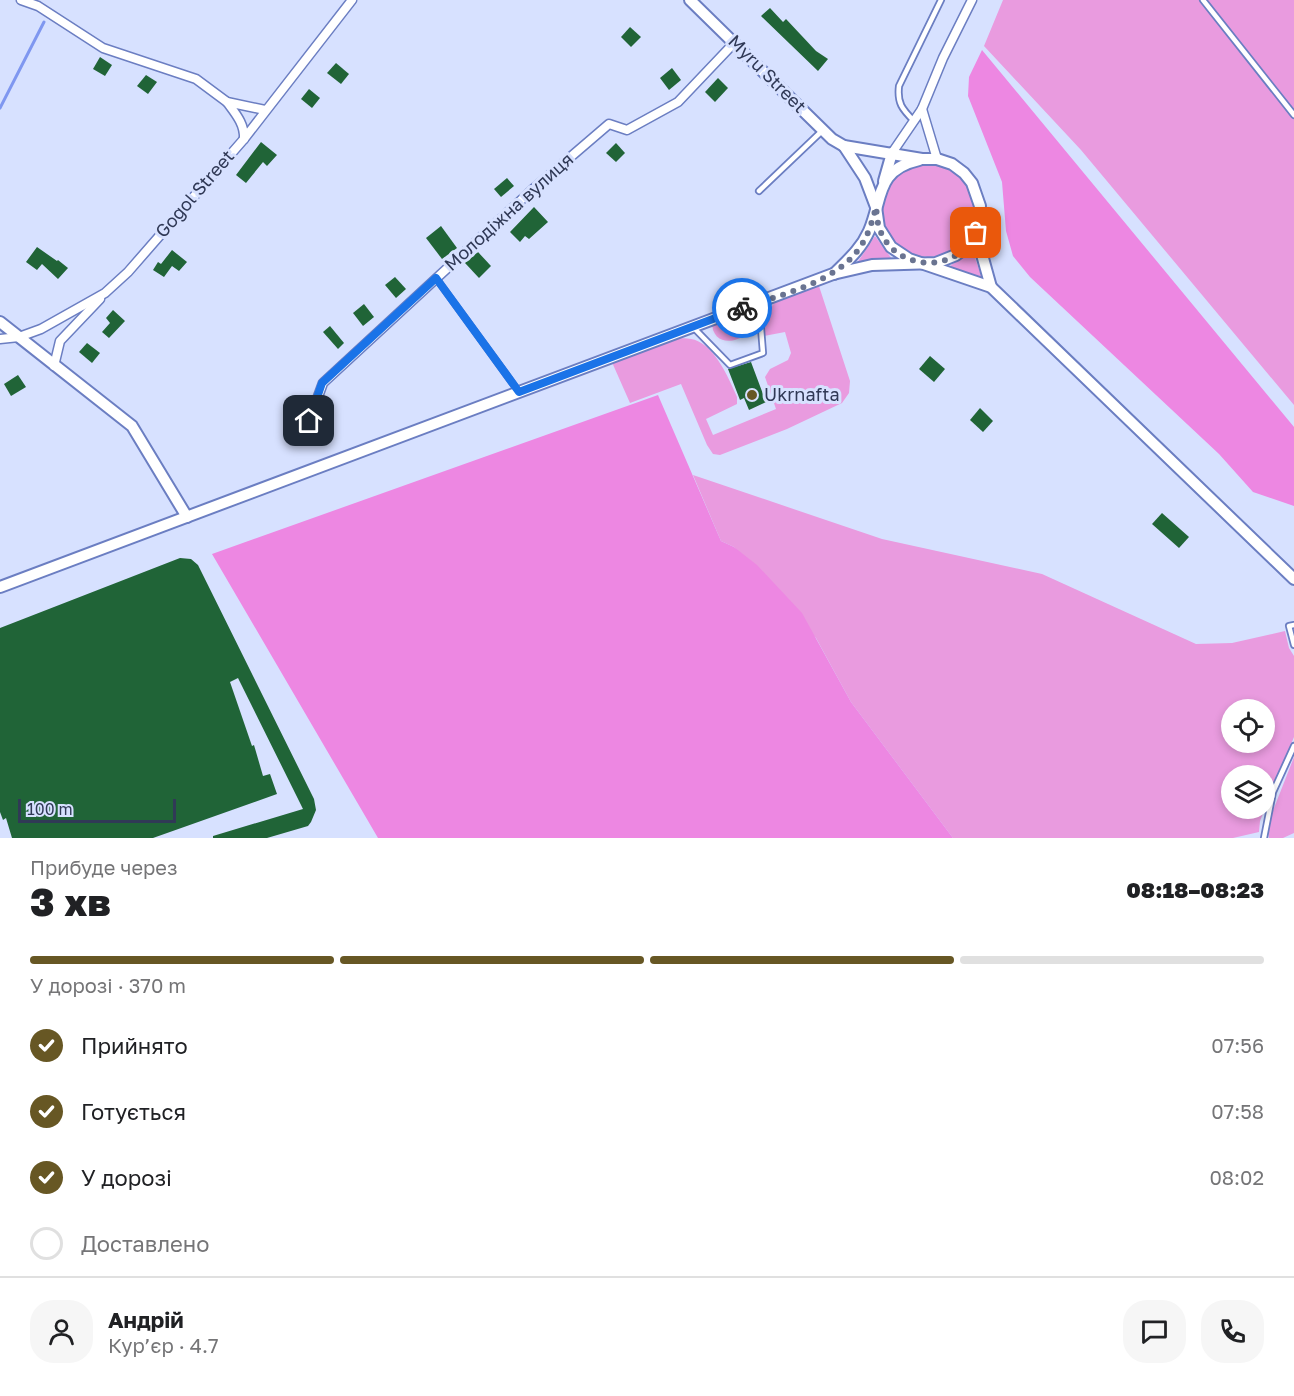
<!DOCTYPE html>
<html lang="uk">
<meta charset="utf-8">
<style>
:root{--surface:#fff;--page:#f6f6f6;--text:#202124;--muted:#757577;--line:#e0e0e0;--accent:#675724}
body{margin:0;font-family:"Golos Text",sans-serif;background:var(--page);color:var(--text);height:100vh;display:flex;flex-direction:column;font-size:22px;white-space:nowrap}
*{box-sizing:border-box;margin:0}
p{font-size:20px;color:var(--muted)}
.icon{flex:none;width:33px;height:33px;fill:none;stroke:currentColor;stroke-width:2;stroke-linecap:round;stroke-linejoin:round}
.map{position:relative;height:838px;overflow:hidden}
.details{display:flex;flex-direction:column;background:var(--surface);flex:1}
.details>*{flex:none}
.controls{position:absolute;left:1221px;top:699px;display:grid;gap:12px}
.controls a{display:grid;place-items:center;width:54px;height:54px;border-radius:50%;background:var(--surface);box-shadow:0 3px 9px #0003;font-size:30px}
.scale{position:absolute;left:18px;bottom:15px;width:158px;box-sizing:border-box;padding-left:6px;border:3px solid #303956;border-top:0;font-size:16px;line-height:21px;white-space:nowrap;color:#303956;-webkit-text-stroke:4px #d7e1ff;paint-order:stroke}
.pin{position:absolute;display:grid;place-items:center;width:51px;height:51px;color:#fff;margin:-26px;border-radius:12px;box-shadow:0 3px 9px #0006}
.courier{position:absolute;display:grid;place-items:center;width:60px;height:60px;margin:-30px;border:4px solid #1a73e8;border-radius:50%;background:#fff;color:#222;box-shadow:0 2px 8px #0007}
.summary em{font-style:normal;font-weight:800}
.summary div{display:flex;flex-direction:column-reverse}
.summary{display:flex;align-items:center;justify-content:space-between;height:102px;padding:0 30px}
h1{font-size:39px;font-weight:800;line-height:45px}
.bar{display:grid;grid-template-columns:repeat(4,1fr);gap:9px 6px;align-content:center;height:72px;padding:0 30px}
.bar i{height:8px;border-radius:4px;background:var(--line)}
.bar .on{background:var(--accent)}
.bar p{grid-column:span 4}
.line{display:flex;align-items:center;gap:15px;padding:0 30px;border-top:2px solid var(--line)}
.line div{flex:1}
.round{display:grid;place-items:center;flex:none;width:63px;height:63px;border-radius:24px;background:var(--page)}
ol{padding:0 30px;list-style:none}
li{display:flex;align-items:center;gap:18px;height:66px}
li p{margin-inline-start:auto}
li .icon{padding:6px;border-radius:50%;background:var(--accent);color:#fff;stroke-width:4}
li:last-child{color:var(--muted)}
li i{width:33px;height:33px;border:3px solid var(--line);border-radius:50%}
.map>svg:first-child{display:block}
.green{fill:#e99bdf;fill-rule:evenodd}
.forest{fill:#ed87e2}
.lines{fill:none;stroke-linecap:round;stroke-linejoin:round}
.stream{stroke:#7f97f0;stroke-width:3}
.building{fill:#206437}
.service-casing{stroke:#6b7ec2;stroke-width:8}
.minor-casing{stroke:#6b7ec2;stroke-width:11}
.tertiary-casing{stroke:#6b7ec2;stroke-width:14}
.service{stroke:#fff;stroke-width:4.5}
.minor{stroke:#fff;stroke-width:8}
.tertiary{stroke:#fff;stroke-width:10}
.done{stroke:#6a7491;stroke-width:6;stroke-dasharray:0 10.8}
.route{stroke:#1a73e8;stroke-width:8}
.poi-dot{fill:#675724;stroke:#d7e1ff;stroke-width:2}
.labels{text-anchor:middle;stroke-width:6;stroke-linejoin:round;paint-order:stroke}
.street-label{font-size:18px;fill:#303956;stroke:#d7e1ff}
.poi-label{font-size:18px;fill:#303956;stroke:#d7e1ff;text-anchor:start}
</style>
<div class="map">
<svg width="1294" height="838" viewBox="0 0 1294 838">
<rect width="100%" height="100%" fill="#d7e1ff"/>
<g class="green">
<polygon points="1003,0 1294,0 1294,405 1081,150 984,46"/>
<circle cx="928" cy="210" r="47"/>
<polygon points="875,236 892,259 857,263"/>
<polygon points="972,249 982,278 950,266"/>
<path d="M 818,283 L 850,381 L 849,393 L 842,403 L 787,429 L 720,455 L 713,454 L 707,445 L 681,384 L 630,403 L 611,360 C 683,336 702,314 737,397 L 737,404 L 706,419 L 713,435 L 776,409 L 765,377 L 770,369 L 788,360 L 791,353 L 785,332 L 764,336 C 761,298 790,294 818,283 Z"/>
<path d="M 747,309 C 770,334 712,359 712,322 Z"/>
<path d="M 693,475 L 882,539 L 1042,574 L 1196,644 L 1232,643 L 1285,631 L 1289,648 L 1294,656 L 1294,737 L 1260,821 L 1259,832 L 1233,838 L 953,838 L 851,702 L 816,638 L 734,547 L 721,541 ZM 1232,710 L 1264,710 L 1264,742 L 1232,742 ZM 1232,776 L 1264,776 L 1264,808 L 1232,808 Z"/>
<polygon points="1294,757 1294,833 1283,838 1269,838 1267,826"/>
</g>
<g class="forest">
<polygon points="982,50 1294,427 1294,506 1253,492 1219,454 1030,277 1013,256 1006,231 1002,182 968,96 969,77"/>
<polygon points="658,395 721,541 734,547 757,565 802,613 851,702 953,838 378,838 212,554"/>
</g>
<g class="lines">
<polyline class="stream" points="0,108 44,22"/>
</g>
<g class="building">
<polygon points="770,8 783,22 786,19 816,51 828,59 818,71 761,16"/>
<polygon points="630,27 641,37 631,47 621,37"/>
<polygon points="100,57 112,65 105,76 93,69"/>
<polygon points="336,63 349,74 341,84 327,73"/>
<polygon points="672,68 681,80 669,90 660,78"/>
<polygon points="146,75 157,82 148,94 137,86"/>
<polygon points="718,78 728,88 715,102 705,92"/>
<polygon points="309,89 320,98 312,108 301,99"/>
<polygon points="261,142 277,155 267,166 263,162 246,183 236,175"/>
<polygon points="616,143 625,153 616,162 606,153"/>
<polygon points="507,178 514,186 501,197 494,189"/>
<polygon points="534,207 548,222 529,239 525,236 520,242 510,232"/>
<polygon points="441,226 457,248 442,259 426,238"/>
<polygon points="37,247 57,261 58,260 68,268 58,279 42,264 37,270 26,262"/>
<polygon points="172,250 187,262 179,271 172,266 164,277 153,270 158,262 161,264"/>
<polygon points="478,252 491,266 479,278 465,263"/>
<polygon points="395,277 406,289 396,298 385,285"/>
<polygon points="364,304 374,317 363,326 353,313"/>
<polygon points="113,310 125,321 109,338 102,332 110,323 106,318"/>
<polygon points="330,326 344,343 338,349 323,332"/>
<polygon points="87,343 100,353 92,363 79,352"/>
<polygon points="930,356 945,369 934,382 919,369"/>
<polygon points="751,362 766,402 749,410 744,398 740,400 728,369"/>
<polygon points="18,375 26,387 11,396 4,384"/>
<polygon points="980,408 993,421 983,432 970,420"/>
<polygon points="1162,513 1189,537 1179,548 1152,524"/>
<polygon points="180,558 191,559 198,565 314,799 316,810 311,822 308,826 267,838 213,838 213,836 303,809 238,678 230,682 252,746 254,745 263,776 270,774 277,794 153,838 12,838 6,818 3,820 0,812 0,628"/>
</g>
<g class="lines">
<g class="service-casing">
<g id="service">
<polyline points="1203,0 1294,115"/>
<path d="M 914,121 C 902,109 897,103 899,86 L 941,0"/>
<polyline points="759,191 823,130"/>
<polyline points="436,278 519,392"/>
<polyline points="693,327 730,365 763,353 759,303"/>
<polyline points="1294,625 1289,626 1294,645"/>
<polyline points="1264,838 1273,792 1294,746"/>
</g>
</g>
<g class="minor-casing">
<g id="minor">
<polyline points="21,0 38,6 103,48 196,79 227,102 265,110"/>
<path d="M 227,102 C 235,113 245,124 244,139"/>
<polyline points="922,109 937,159"/>
<polyline points="892,153 922,109 943,58 972,0"/>
<polyline points="0,339 19,337 41,329 105,293 128,272 244,139 352,0"/>
<polyline points="54,366 60,341 100,299"/>
<polyline points="309,421 323,383 532,190 609,124 627,130 678,102 735,42"/>
</g>
</g>
<g class="tertiary-casing">
<g id="tertiary">
<polyline points="844,146 865,178 876,207 879,228 891,247 909,259 991,287 1294,579"/>
<polyline points="884,181 892,153"/>
<polyline points="976,233 991,287"/>
<path d="M 834,274 C 848,260 861,249 869,231 C 883,199 875,170 919,160"/>
<polyline points="0,322 132,426 187,517"/>
<polyline points="0,587 833,274 872,265 936,263 956,255 968,246 976,233 980,206 972,183 964,173 952,164 937,159 922,159 844,146 832,139 690,0"/>
</g>
</g>
<use href="#service" class="service"/>
<use href="#minor" class="minor"/>
<use href="#tertiary" class="tertiary"/>
</g>
<g class="lines">
<path class="done" d="M 742,308 C 780,295 834,283 858,250 C 868,237 872,222 876,207 C 877,214 877,223 880,230 C 891,261 931,272 958,254 C 966,248 971,241 976,233"/>
<polyline class="route" points="309,421 322,383 436,278 519,392 742,308"/>
</g>
<circle class="poi-dot" cx="752" cy="395" r="6"/>
<g class="labels">
<g class="street-label">
<text transform="translate(767 74) rotate(45)" y="6">Myru Street</text>
<text transform="translate(195 194) rotate(-49)" y="6">Gogol Street</text>
<text transform="translate(509 212) rotate(-42)" y="6">Молодіжна вулиця</text>
</g>
<g class="poi-label">
<text x="764" y="401">Ukrnafta</text>
</g>
</g>
</svg>
<div class="controls">
<a><svg class="icon" aria-label="locate" viewBox="0 0 24 24"><circle cx="12" cy="12" r="6"/><path d="M12 2v4M12 18v4M2 12h4M18 12h4"/></svg></a>
<a><svg class="icon" aria-label="layers" viewBox="0 0 24 24"><path d="M12 4l9 5-9 5-9-5zM3 14l9 5 9-5"/></svg></a>
</div>
<div class="scale">100 m</div>
<div class="pin" style="left:976px;top:233px;background:#ea580c"><svg class="icon" aria-label="bag" viewBox="0 0 24 24"><path d="M5 8h14l-1 12H6zM9 8a3 3 0 0 1 6 0"/></svg></div>
<div class="pin" style="left:309px;top:421px;background:#1f2937"><svg class="icon" aria-label="home" viewBox="0 0 24 24"><path d="M3 11l9-7 9 7M6 9v11h12V9"/></svg></div>
<div class="courier" style="left:742px;top:308px"><svg class="icon" aria-label="bike" viewBox="0 0 24 24"><circle cx="6" cy="16" r="4"/><circle cx="18" cy="16" r="4"/><path d="M6 16l4-8h5l3 8M10 8l3 8H6M13 5h3"/></svg></div>
</div>
<section class="details">
<div class="summary"><div><h1>3 хв</h1><p>Прибуде через</p></div><em>08:18–08:23</em></div>
<div class="bar"><i class="on"></i><i class="on"></i><i class="on"></i><i></i><p>У дорозі · 370 m</p></div>
<ol>
<li><svg class="icon" aria-label="check" viewBox="0 0 24 24"><path d="M5 12l5 5 9-10"/></svg>Прийнято<p>07:56</p></li>
<li><svg class="icon" aria-label="check" viewBox="0 0 24 24"><path d="M5 12l5 5 9-10"/></svg>Готується<p>07:58</p></li>
<li><svg class="icon" aria-label="check" viewBox="0 0 24 24"><path d="M5 12l5 5 9-10"/></svg>У дорозі<p>08:02</p></li>
<li><i></i>Доставлено</li>
</ol>
<div class="line" style="height:108px"><a class="round"><svg class="icon" aria-label="person" viewBox="0 0 24 24"><circle cx="12" cy="8" r="4"/><path d="M4 21q1-7 8-7t8 7"/></svg></a><div><b>Андрій</b><p>Кур’єр · 4.7</p></div><a class="round"><svg class="icon" aria-label="chat" viewBox="0 0 24 24"><path d="M4 5h16v11H9l-5 4z"/></svg></a><a class="round"><svg class="icon" aria-label="phone" viewBox="0 0 24 24"><path d="M5 4h4l2 5-3 2q2 4 5 5l2-3 5 2v4C11 20 4 13 5 4z"/></svg></a></div>
</section>
